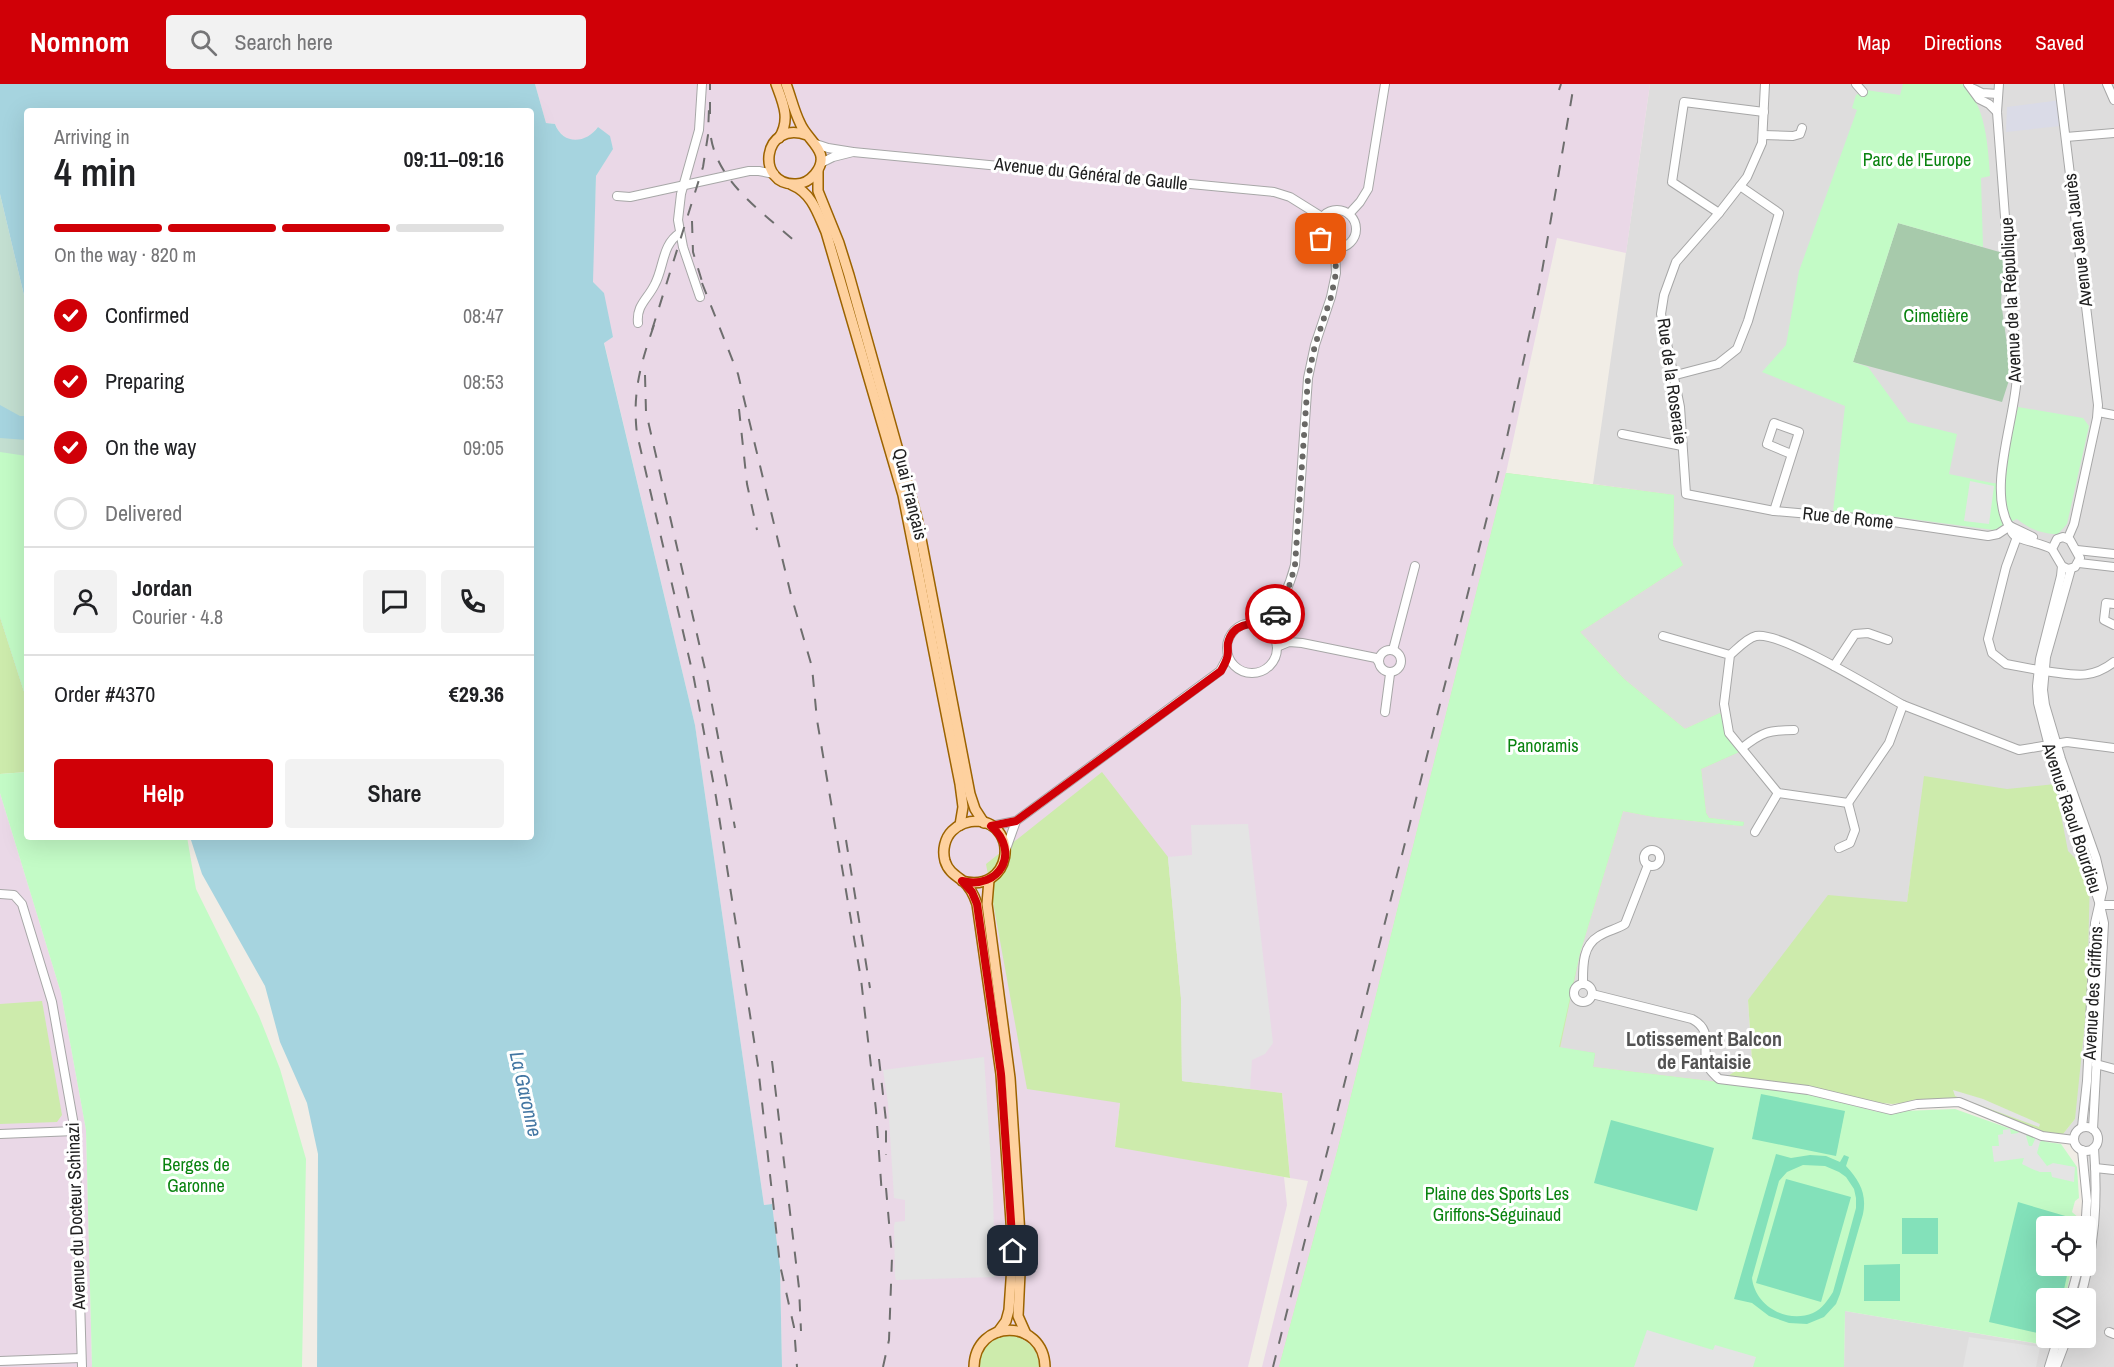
<!DOCTYPE html>
<meta charset="utf-8">
<style>
:root{--surface:#fff;--page:#f2f2f2;--text:#202124;--muted:#757577;--line:#e0e0e0;--accent:#d00007}
body{margin:0;font-family:"Archivo Narrow",sans-serif;background:var(--page);color:var(--text);height:100vh;display:flex;flex-direction:column;font-size:22px;white-space:nowrap}
*{box-sizing:border-box;margin:0}
p{font-size:20px;color:var(--muted)}
.icon{flex:none;width:33px;height:33px;fill:none;stroke:currentColor;stroke-width:2;stroke-linecap:round;stroke-linejoin:round}
.map{position:relative;flex:1;overflow:hidden}
.drawer{position:absolute;left:24px;top:24px;width:510px;height:732px;display:flex;flex-direction:column;background:var(--surface);border-radius:6px;box-shadow:0 6px 24px #0002}
.drawer>*{flex:none}
.buttons{position:absolute;left:2036px;top:1132px;display:grid;gap:12px}
.buttons a{display:grid;place-items:center;width:60px;height:60px;border-radius:6px;background:var(--surface);box-shadow:0 6px 24px #0002;font-size:30px}
.pin{position:absolute;display:grid;place-items:center;width:51px;height:51px;color:#fff;margin:-26px;border-radius:12px;box-shadow:0 3px 9px #0006}
.courier{position:absolute;display:grid;place-items:center;width:60px;height:60px;margin:-30px;border:4px solid #d00007;border-radius:50%;background:#fff;color:#222;box-shadow:0 2px 8px #0007}
.summary em{font-style:normal;font-weight:600}
.summary div{display:flex;flex-direction:column-reverse}
.summary{display:flex;align-items:center;justify-content:space-between;height:102px;padding:0 30px}
h1{font-size:39px;font-weight:600;line-height:45px}
.bar{display:grid;grid-template-columns:repeat(4,1fr);gap:9px 6px;align-content:center;height:72px;padding:0 30px}
.bar i{height:8px;border-radius:4px;background:var(--line)}
.bar .on{background:var(--accent)}
.bar p{grid-column:span 4}
.line{display:flex;align-items:center;gap:15px;padding:0 30px;border-top:2px solid var(--line)}
.line div{flex:1}
.round{display:grid;place-items:center;flex:none;width:63px;height:63px;border-radius:6px;background:var(--page)}
ol{padding:0 30px;list-style:none}
li{display:flex;align-items:center;gap:18px;height:66px}
li p{margin-inline-start:auto}
li .icon{padding:6px;border-radius:50%;background:var(--accent);color:#fff;stroke-width:4}
li:last-child{color:var(--muted)}
li i{width:33px;height:33px;border:3px solid var(--line);border-radius:50%}
.primary-button{display:flex;gap:12px;margin-top:auto;padding:12px 30px}
.primary-button a{flex:1;height:69px;border-radius:6px;background:var(--accent);color:#fff;font-size:24px;font-weight:600;line-height:69px;text-align:center}
.primary-button a+a{background:var(--page);color:var(--text)}
header{display:flex;align-items:center;gap:36px;box-sizing:border-box;height:84px;padding:0 30px;background:var(--accent);color:#fff}
header strong{font-size:28px}
nav{display:flex;gap:33px;margin-inline-start:auto;font-size:21px}
.search{width:420px;height:54px;background:var(--page);display:flex;align-items:center;gap:15px;box-sizing:border-box;padding:0 21px;border-radius:6px;color:var(--muted);font-size:22px}
.map>svg:first-child{display:block}
.residential{fill:#dedddd}
.industrial{fill:#ead8e7}
.grass{fill:#cdebac}
.wetland{fill:#c3dfd1}
.cemetery{fill:#a7caab}
.park{fill:#c3fbc6}
.pitch{fill:#83e1ba;fill-rule:evenodd}
.parking{fill:#e4e4e4}
.plaza{fill:#dadbe7}
.water{fill:#a6d4df}
.lines{fill:none;stroke-linecap:round;stroke-linejoin:round}
.minor-casing{stroke:#a7a7a7;stroke-width:10}
.major-casing{stroke:#9c6300;stroke-width:12}
.minor{stroke:#fff;stroke-width:8}
.major{stroke:#fed19f;stroke-width:9}
.rail{stroke:#6e6e6e;stroke-width:2;stroke-dasharray:12 12;stroke-linecap:butt}
.done{stroke:#696865;stroke-width:6;stroke-dasharray:0 10.8}
.route{stroke:#d00007;stroke-width:8}
.labels{text-anchor:middle;stroke-width:6;stroke-linejoin:round;paint-order:stroke}
.park-label{font-size:18px;fill:#09830f;stroke:#fff}
.street-label{font-size:18px;fill:#202020;stroke:#fff}
.neighbourhood-label{font-size:20px;font-weight:bold;fill:#535353;stroke:#fff}
.water-label{font-size:20px;font-style:italic;fill:#4477a3;stroke:#fff}
</style>
<header>
<strong>Nomnom</strong>
<div class="search"><svg class="icon" aria-label="search" viewBox="0 0 24 24"><circle cx="10" cy="10" r="6"/><path d="M15 15l6 6"/></svg>Search here</div>
<nav><a>Map</a><a>Directions</a><a>Saved</a></nav>
</header>
<div class="map">
<svg width="2114" height="1283" viewBox="0 0 2114 1283">
<rect width="100%" height="100%" fill="#f1ede6"/>
<polygon class="residential" points="1650,0 2114,0 2114,1283 1844,1283 1845,1227 2050,1262 2054,1254 2085,1254 2085,1215 2065,1215 2073,1182 2085,1182 2087,1073 2063,1050 2075,1035 1925,692 1907,818 1748,916 1752,977 1718,998 1593,983 1559,964 1580,869 1623,727 1654,733 1742,742 1743,738 1709,734 1706,730 1701,685 1738,668 1727,650 1720,629 1685,645 1624,595 1580,548 1683,481 1673,461 1674,411 1593,400"/>
<g class="industrial">
<polygon points="535,0 1650,0 1626,169 1557,154 1506,389 1338,1064 1279,1283 1262,1283 1308,1097 1290,1094 1282,1009 1182,997 1181,914 1168,773 1120,1019 1115,1062 1284,1093 1287,1121 1248,1283 782,1283 780,1183 772,1120 764,1121 695,641 604,258 613,253 592,198 596,92 613,64 598,43 589,53 576,57 567,55 559,48 555,40 546,39"/>
<polygon points="0,709 61,909 86,1046 92,1283 0,1283"/>
</g>
<g class="grass">
<polygon points="1506,389 1674,411 1673,461 1683,481 1580,548 1624,595 1685,645 1720,629 1727,650 1739,668 1701,685 1706,729 1709,734 1744,738 1743,742 1654,733 1623,727 1580,869 1560,964 1595,969 1593,983 1718,998 1752,977 1748,916 1828,811 1907,818 1924,692 2007,705 2055,700 2068,767 2090,789 2087,919 2075,1035 2063,1050 2044,1048 1955,1014 1892,1020 1750,1004 1844,1283 1279,1283 1338,1064"/>
<polygon points="0,533 27,617 27,688 0,690"/>
<polygon points="1102,688 1168,773 1181,914 1182,997 1282,1009 1290,1094 1115,1063 1120,1019 1027,1005 986,780"/>
<polygon points="42,917 62,1031 57,1038 0,1040 0,920"/>
<path d="M 1011,1251 C 1028,1255 1039,1265 1039,1283 L 979,1283 C 981,1263 991,1253 1011,1251 Z"/>
</g>
<polygon class="wetland" points="0,110 27,224 27,617 0,533"/>
<polygon class="cemetery" points="1898,139 2003,169 2004,182 2001,217 2011,290 2002,318 1853,278"/>
<g class="park">
<path d="M 1903,0 L 1963,0 C 1986,22 1988,62 1990,92 L 1981,94 L 1983,163 L 1898,139 L 1853,278 L 1868,283 L 1908,338 L 1957,350 L 1949,390 L 1992,399 L 2005,400 L 2009,365 L 2018,323 L 2083,334 L 2089,342 L 2067,440 L 2058,450 C 2041,450 2030,445 2017,435 L 1994,446 L 1881,431 L 1833,427 L 1845,322 L 1762,288 L 1786,261 L 1799,187 L 1857,26 L 1852,24 L 1856,11 L 1866,6 L 1900,11 Z"/>
<polygon points="0,368 27,372 27,617 0,533"/>
<polygon points="1506,389 1674,411 1673,461 1683,481 1580,548 1624,595 1685,645 1720,629 1727,650 1739,668 1701,685 1706,729 1709,734 1744,738 1743,742 1654,733 1623,727 1580,869 1559,963 1595,969 1593,983 1801,1008 1878,1028 1955,1025 2047,1058 2061,1060 2077,1083 2079,1114 2075,1117 2072,1128 2080,1135 2078,1143 2046,1143 2046,1182 2072,1182 2065,1215 2046,1215 2046,1254 2054,1254 2051,1262 1845,1227 1844,1283 1279,1283 1338,1064"/>
<polygon points="27,688 27,753 187,753 196,805 259,932 280,985 306,1075 302,1283 92,1283 86,1046 61,909 0,709 0,690"/>
</g>
<g class="pitch">
<polygon points="1761,1010 1845,1027 1836,1072 1752,1055"/>
<polygon points="1611,1036 1714,1064 1697,1127 1594,1099"/>
<path d="M 1776,1070 L 1791,1074 L 1810,1071 L 1826,1072 L 1840,1078 L 1844,1071 L 1849,1073 L 1846,1082 C 1860,1097 1867,1110 1863,1130 L 1840,1210 L 1836,1220 L 1824,1233 L 1807,1240 L 1789,1239 L 1769,1232 L 1752,1219 L 1734,1215 ZM 1803,1081 L 1825,1082 L 1839,1088 L 1846,1093 L 1854,1105 L 1856,1114 L 1856,1124 L 1833,1208 C 1828,1216 1822,1225 1813,1229 C 1787,1240 1755,1222 1752,1194 L 1779,1097 L 1787,1088 Z"/>
<polygon points="1786,1095 1851,1113 1821,1218 1756,1199"/>
<polygon points="2018,1118 2079,1136 2078,1143 2046,1143 2046,1182 2069,1182 2062,1215 2046,1215 2046,1251 1989,1238"/>
<rect x="1902" y="1134" width="36" height="36"/>
<polygon points="1900,1180 1900,1217 1864,1217 1864,1181"/>
</g>
<g class="parking">
<polygon points="1970,397 1994,402 1989,440 1964,437"/>
<polygon points="1248,740 1273,959 1265,970 1252,976 1250,1005 1182,997 1181,914 1168,773 1192,771 1191,741"/>
<polygon points="984,973 993,1110 995,1193 896,1196 895,1192 894,1142 895,1138 905,1137 905,1116 894,1114 888,1019 883,986"/>
<polygon points="1953,1006 1983,1015 2040,1040 2039,1043 1955,1012"/>
<polygon points="2010,1045 2011,1050 2018,1049 2020,1047 2028,1050 2026,1052 2029,1062 2032,1062 2036,1053 2043,1056 2040,1058 2037,1069 2047,1082 2053,1079 2075,1083 2074,1098 2052,1093 2051,1088 2040,1088 2032,1085 2022,1080 2024,1074 1994,1078 1992,1062 1999,1062 1998,1051 2003,1050 2003,1046"/>
<polygon points="1647,1246 1713,1266 1715,1261 1756,1273 1753,1283 1634,1283"/>
<polygon points="1969,1253 2040,1263 2036,1283 1963,1283"/>
</g>
<polygon class="plaza" points="2061,16 2064,37 2060,42 2006,48 2007,23"/>
<g class="water">
<path d="M 0,0 L 535,0 L 546,39 L 555,40 C 563,62 587,59 598,43 L 610,52 L 613,65 L 596,92 L 593,198 L 604,209 L 613,253 L 604,259 L 695,641 L 764,1121 L 772,1120 L 780,1183 L 782,1283 L 317,1283 L 318,1070 L 307,1019 L 280,958 L 265,902 L 202,790 L 190,753 L 531,753 L 531,27 L 27,27 L 27,224 L 0,110 Z"/>
<polygon points="0,321 20,332 27,332 27,356 0,354"/>
</g>
<g class="lines">
<g class="minor-casing">
<g id="minor">
<polyline points="1765,0 1762,59 1747,93 1719,129 1676,178 1664,211 1661,230 1680,323 1686,410 1774,427 1880,436 1988,452 1998,450 2010,442"/>
<polyline points="1856,0 1863,8"/>
<polyline points="1968,0 1979,15 1989,20 1997,28"/>
<path d="M 1999,0 L 1997,28 L 2017,290 C 2016,333 1987,404 2009,442 C 2011,445 2011,448 2013,450 C 2017,456 2042,459 2052,465"/>
<polyline points="2059,0 2098,321 2097,334 2074,440 2068,454"/>
<polyline points="2107,0 2114,16"/>
<polyline points="1974,5 1982,9 1998,10"/>
<polyline points="1763,51 1793,52 1800,50 1802,44"/>
<polyline points="2066,53 2114,49"/>
<polyline points="816,60 828,64 853,68 1274,108 1290,113 1322,133"/>
<polyline points="821,79 833,73 853,68"/>
<polyline points="617,112 630,113 749,87 759,87 774,90"/>
<circle cx="1337" cy="145" r="19"/>
<polyline points="1719,129 1672,98 1684,18 1764,28"/>
<polyline points="1349,130 1360,118 1368,105 1385,0"/>
<polyline points="700,213 683,163 678,136 681,110 699,46 702,0"/>
<path d="M 638,239 C 636,221 648,215 655,200 C 664,183 662,160 680,149"/>
<polyline points="1672,292 1718,280 1737,265 1748,237 1779,129 1740,102"/>
<polyline points="2098,328 2114,331"/>
<polyline points="1622,350 1682,362"/>
<polyline points="1774,427 1799,348 1774,339 1767,360 1791,370"/>
<polyline points="2010,442 2033,453"/>
<polyline points="2017,453 2006,483 1988,555 1992,569 2006,580 2038,586"/>
<polyline points="2077,466 2114,470"/>
<polyline points="2079,479 2114,483"/>
<polyline points="2062,482 2068,485 2075,483 2080,474 2070,456 2063,453 2057,455 2052,465 2062,482 2061,492 2040,575 2037,602 2038,619 2053,678 2100,821 2104,839 2093,1045"/>
<polyline points="2071,485 2046,573 2043,606 2045,621 2061,675 2096,774 2103,804 2095,839 2087,997 2082,1043"/>
<polyline points="2114,520 2106,519 2104,536 2114,541"/>
<circle cx="1252" cy="564" r="25"/>
<path d="M 1266,544 C 1279,523 1289,505 1295,481 L 1308,294 L 1315,261 L 1331,213 L 1336,189 L 1335,164"/>
<path d="M 1663,552 L 1730,571 L 1724,620 L 1729,649 L 1778,709 L 1848,719 L 1889,659 L 1903,621 C 1877,607 1781,547 1756,552 C 1747,554 1737,565 1730,571"/>
<polyline points="1277,563 1289,558 1302,559 1376,574 1378,577"/>
<circle cx="1390" cy="577" r="11"/>
<polyline points="1393,566 1415,482"/>
<polyline points="1834,582 1855,550 1868,549 1888,556"/>
<path d="M 2044,587 C 2072,590 2090,597 2114,578"/>
<polyline points="1903,621 2019,666 2067,658 2114,664"/>
<polyline points="1385,628 1390,590"/>
<path d="M 1742,664 C 1762,648 1769,646 1794,646"/>
<polyline points="991,742 1016,737 1220,587 1228,572"/>
<polyline points="1755,748 1778,709"/>
<polyline points="1839,764 1850,759 1855,746 1848,719"/>
<polyline points="1006,765 1016,737"/>
<circle cx="1652" cy="774" r="8"/>
<polyline points="0,810 14,811 22,820 52,918 75,1047 82,1283"/>
<polyline points="2100,821 2114,821"/>
<path d="M 1583,900 C 1583,882 1582,862 1599,852 C 1607,847 1617,845 1625,840 L 1648,781"/>
<circle cx="1583" cy="909" r="9"/>
<path d="M 1592,910 L 1692,935 C 1716,948 1699,965 1709,984 C 1711,988 1716,992 1719,995 L 1808,1006 L 1891,1026 L 1917,1020 L 1959,1018 L 2042,1052 L 2074,1056"/>
<polyline points="2096,980 2114,985"/>
<circle cx="2086" cy="1055" r="12"/>
<polyline points="0,1050 75,1047"/>
<polyline points="2082,1066 2087,1117 2085,1148"/>
<polyline points="2095,1084 2114,1086"/>
<polyline points="2070,1215 2079,1182"/>
<path d="M 2080,1215 C 2095,1162 2098,1118 2094,1064"/>
<polyline points="2109,1248 2114,1250"/>
<polyline points="0,1277 81,1274"/>
<polyline points="2049,1283 2058,1254"/>
<polyline points="2056,1283 2067,1254"/>
</g>
</g>
<g class="major-casing">
<g id="major">
<path d="M 776,0 C 783,19 791,35 779,54"/>
<path d="M 786,0 C 791,13 794,27 800,39 C 807,57 833,68 815,90 C 810,96 804,100 796,100 C 755,102 762,35 807,51"/>
<polyline points="818,87 818,107 839,159 849,191 917,434 970,710 975,725 984,739"/>
<path d="M 792,101 C 812,109 818,130 826,148 L 903,411 L 960,700 L 963,723 L 960,741"/>
<polyline points="989,796 987,820 1010,994 1021,1167 1018,1232 1026,1250"/>
<path d="M 962,797 C 1012,810 1020,741 978,737 C 968,737 959,740 952,747 C 945,754 942,766 945,777 C 948,787 955,791 963,797 C 970,803 974,811 977,820 L 1001,990 L 1013,1167 L 1009,1226 L 1006,1237 L 998,1248"/>
<path d="M 974,1283 C 975,1234 1044,1234 1045,1283"/>
</g>
</g>
<use href="#minor" class="minor"/>
<use href="#major" class="major"/>
<g class="rail">
<polyline points="1559,6 1561,0"/>
<polyline points="710,30 710,0"/>
<path d="M 711,54 C 719,101 767,131 800,162"/>
<polyline points="692,137 693,168 705,207"/>
<polyline points="702,199 738,290 791,511 812,583 817,636 861,895 876,1026 882,1112"/>
<path d="M 654,241 C 641,279 632,308 637,350 L 694,595 L 716,713 L 758,982 L 780,1181 L 794,1243 L 797,1283"/>
<polyline points="652,246 703,83 708,51 709,24"/>
<polyline points="645,291 646,328 707,594 735,744"/>
<polyline points="739,325 747,400 757,446"/>
<polyline points="846,756 870,904"/>
<polyline points="879,975 886,1037 886,1071"/>
<polyline points="772,977 799,1204 801,1247"/>
<polyline points="883,1283 889,1256 892,1173 886,1104"/>
<polyline points="1273,1283 1506,358 1539,205 1574,0"/>
</g>
</g>
<g class="lines">
<polyline class="done" points="1275,530 1290,500 1295,481 1308,294 1315,261 1331,213 1336,189 1335,164 1329,162 1321,155"/>
<path class="route" d="M 1013,1167 L 1001,990 L 977,820 L 972,808 L 962,797 C 1000,806 1021,768 991,742 L 1016,737 L 1221,587 C 1223,583 1226,578 1227,574 C 1229,569 1227,564 1228,559 C 1232,541 1251,536 1266,544 L 1275,530"/>
</g>
<g class="labels">
<g class="park-label">
<text x="1917" y="82">Parc de l'Europe</text>
<text x="1936" y="238">Cimetière</text>
<text x="1543" y="668">Panoramis</text>
<text x="196" y="1087">Berges de<tspan x="196" dy="21">Garonne</tspan></text>
<text x="1497" y="1116">Plaine des Sports Les<tspan x="1497" dy="21">Griffons-Séguinaud</tspan></text>
</g>
<g class="street-label">
<text transform="translate(1091 90) rotate(6)" y="6">Avenue du Général de Gaulle</text>
<text transform="translate(2078 156) rotate(-97)" y="6">Avenue Jean Jaurès</text>
<text transform="translate(2011 216) rotate(-93)" y="6">Avenue de la République</text>
<text transform="translate(1672 297) rotate(82)" y="6">Rue de la Roseraie</text>
<text transform="translate(910 410) rotate(76)" y="6">Quai Français</text>
<text transform="translate(1848 434) rotate(6)" y="6">Rue de Rome</text>
<text transform="translate(2072 734) rotate(72)" y="6">Avenue Raoul Bourdieu</text>
<text transform="translate(2093 909) rotate(-87)" y="6">Avenue des Griffons</text>
<text transform="translate(76 1132) rotate(-92)" y="6">Avenue du Docteur Schinazi</text>
</g>
<g class="neighbourhood-label">
<text x="1704" y="962">Lotissement Balcon<tspan x="1704" dy="23">de Fantaisie</tspan></text>
</g>
<g class="water-label">
<text transform="translate(526 1010) rotate(77)" y="7">La Garonne</text>
</g>
</g>
</svg>
<div class="buttons">
<a><svg class="icon" aria-label="locate" viewBox="0 0 24 24"><circle cx="12" cy="12" r="6"/><path d="M12 2v4M12 18v4M2 12h4M18 12h4"/></svg></a>
<a><svg class="icon" aria-label="layers" viewBox="0 0 24 24"><path d="M12 4l9 5-9 5-9-5zM3 14l9 5 9-5"/></svg></a>
</div>
<div class="pin" style="left:1321px;top:155px;background:#ea580c"><svg class="icon" aria-label="bag" viewBox="0 0 24 24"><path d="M5 8h14l-1 12H6zM9 8a3 3 0 0 1 6 0"/></svg></div>
<div class="pin" style="left:1013px;top:1167px;background:#1f2937"><svg class="icon" aria-label="home" viewBox="0 0 24 24"><path d="M3 11l9-7 9 7M6 9v11h12V9"/></svg></div>
<div class="courier" style="left:1275px;top:530px"><svg class="icon" aria-label="car" viewBox="0 0 24 24"><path d="M5 17H2v-5l4-1 3-4h7l3 4 3 1v5h-3M9 17h6M6 11h13"/><circle cx="7" cy="17" r="2"/><circle cx="17" cy="17" r="2"/></svg></div>
<section class="drawer">
<div class="summary"><div><h1>4 min</h1><p>Arriving in</p></div><em>09:11–09:16</em></div>
<div class="bar"><i class="on"></i><i class="on"></i><i class="on"></i><i></i><p>On the way · 820 m</p></div>
<ol>
<li><svg class="icon" aria-label="check" viewBox="0 0 24 24"><path d="M5 12l5 5 9-10"/></svg>Confirmed<p>08:47</p></li>
<li><svg class="icon" aria-label="check" viewBox="0 0 24 24"><path d="M5 12l5 5 9-10"/></svg>Preparing<p>08:53</p></li>
<li><svg class="icon" aria-label="check" viewBox="0 0 24 24"><path d="M5 12l5 5 9-10"/></svg>On the way<p>09:05</p></li>
<li><i></i>Delivered</li>
</ol>
<div class="line" style="height:108px"><a class="round"><svg class="icon" aria-label="person" viewBox="0 0 24 24"><circle cx="12" cy="8" r="4"/><path d="M4 21q1-7 8-7t8 7"/></svg></a><div><b>Jordan</b><p>Courier · 4.8</p></div><a class="round"><svg class="icon" aria-label="chat" viewBox="0 0 24 24"><path d="M4 5h16v11H9l-5 4z"/></svg></a><a class="round"><svg class="icon" aria-label="phone" viewBox="0 0 24 24"><path d="M5 4h4l2 5-3 2q2 4 5 5l2-3 5 2v4C11 20 4 13 5 4z"/></svg></a></div>
<div class="line" style="height:78px"><div>Order #4370</div><b>€29.36</b></div>
<div class="primary-button"><a>Help</a><a>Share</a></div>
</section>
</div>
